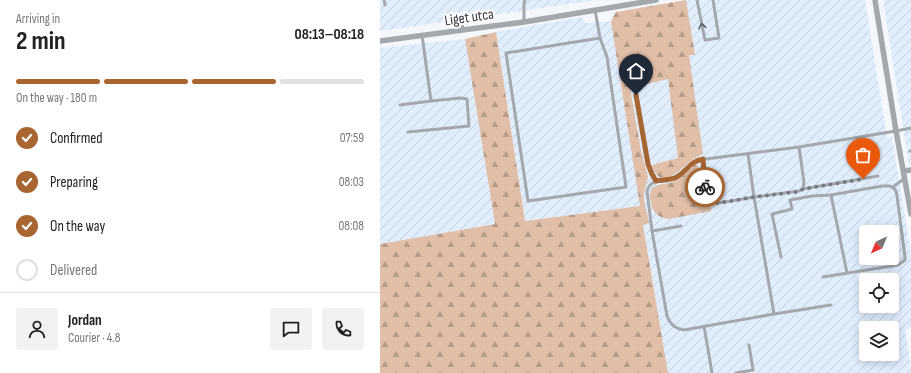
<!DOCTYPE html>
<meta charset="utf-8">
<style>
:root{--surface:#fff;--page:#f2f2f2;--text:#222;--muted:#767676;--line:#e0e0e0;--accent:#a76531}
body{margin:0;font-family:"Sofia Sans Condensed",sans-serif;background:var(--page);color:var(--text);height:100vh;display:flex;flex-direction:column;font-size:15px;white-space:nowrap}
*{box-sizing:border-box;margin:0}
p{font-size:13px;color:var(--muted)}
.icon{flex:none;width:22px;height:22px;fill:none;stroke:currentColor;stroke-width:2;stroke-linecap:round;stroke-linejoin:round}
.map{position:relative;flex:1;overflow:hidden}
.details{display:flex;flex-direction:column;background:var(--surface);width:380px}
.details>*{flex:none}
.needle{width:26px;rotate:223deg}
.fabs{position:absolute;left:479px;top:225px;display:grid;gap:8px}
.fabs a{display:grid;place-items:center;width:40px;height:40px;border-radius:4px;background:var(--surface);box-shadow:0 2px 10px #0003;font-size:20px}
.pin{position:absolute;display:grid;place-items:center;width:34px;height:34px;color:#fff;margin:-41px -17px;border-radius:50% 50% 50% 0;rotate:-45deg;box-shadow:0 0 4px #0007}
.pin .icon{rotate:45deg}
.courier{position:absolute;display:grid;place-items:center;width:40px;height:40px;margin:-20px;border:3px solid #a76531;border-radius:50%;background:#fff;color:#222;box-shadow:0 1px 5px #0007}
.head em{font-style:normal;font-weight:700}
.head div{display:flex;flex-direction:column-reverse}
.head{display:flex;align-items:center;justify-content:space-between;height:68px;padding:0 16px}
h1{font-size:26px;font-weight:700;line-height:30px}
.bar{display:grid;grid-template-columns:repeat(4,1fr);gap:6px 4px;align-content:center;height:48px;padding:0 16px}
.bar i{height:5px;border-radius:3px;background:var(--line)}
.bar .on{background:var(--accent)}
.bar p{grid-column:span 4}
.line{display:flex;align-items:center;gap:10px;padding:0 16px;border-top:1px solid var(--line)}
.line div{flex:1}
.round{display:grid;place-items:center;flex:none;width:42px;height:42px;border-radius:4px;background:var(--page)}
ol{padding:0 16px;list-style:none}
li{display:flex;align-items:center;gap:12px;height:44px}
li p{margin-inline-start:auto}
li .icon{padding:4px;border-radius:50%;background:var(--accent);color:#fff;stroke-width:4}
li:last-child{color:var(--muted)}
li i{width:22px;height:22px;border:2px solid var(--line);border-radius:50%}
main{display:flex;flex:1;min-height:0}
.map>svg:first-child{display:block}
.industrial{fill:url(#industrial-furrows);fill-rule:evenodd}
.forest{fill:url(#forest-firs)}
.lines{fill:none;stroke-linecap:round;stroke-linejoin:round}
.lane{stroke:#a3a8ad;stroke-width:3}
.street{stroke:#a3a8ad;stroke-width:5.5}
.oneway{stroke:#5a5f64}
.done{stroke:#777b80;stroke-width:4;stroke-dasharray:0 7.2}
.route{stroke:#a76531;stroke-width:5}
.labels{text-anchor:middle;stroke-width:4;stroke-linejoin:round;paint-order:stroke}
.street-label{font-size:15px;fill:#33383d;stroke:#fff}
</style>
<main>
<section class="details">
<div class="head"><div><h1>2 min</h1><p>Arriving in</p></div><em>08:13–08:18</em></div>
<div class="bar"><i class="on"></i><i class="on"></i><i class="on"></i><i></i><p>On the way · 180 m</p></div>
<ol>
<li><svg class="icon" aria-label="check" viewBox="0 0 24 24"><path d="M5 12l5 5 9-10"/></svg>Confirmed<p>07:59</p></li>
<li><svg class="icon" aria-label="check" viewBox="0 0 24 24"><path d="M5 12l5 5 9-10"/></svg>Preparing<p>08:03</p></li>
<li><svg class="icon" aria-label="check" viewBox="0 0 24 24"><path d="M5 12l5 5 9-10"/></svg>On the way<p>08:08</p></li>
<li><i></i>Delivered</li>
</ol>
<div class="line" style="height:72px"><a class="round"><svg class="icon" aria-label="person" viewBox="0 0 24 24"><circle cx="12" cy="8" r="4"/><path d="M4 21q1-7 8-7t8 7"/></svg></a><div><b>Jordan</b><p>Courier · 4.8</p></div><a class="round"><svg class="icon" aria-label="chat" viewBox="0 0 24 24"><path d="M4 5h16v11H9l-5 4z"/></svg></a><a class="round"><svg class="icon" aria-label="phone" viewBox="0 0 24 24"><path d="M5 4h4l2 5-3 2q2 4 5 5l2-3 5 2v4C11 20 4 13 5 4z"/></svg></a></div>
</section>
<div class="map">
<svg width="531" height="373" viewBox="0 0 531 373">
<defs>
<pattern id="industrial-furrows" width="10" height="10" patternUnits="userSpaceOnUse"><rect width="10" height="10" fill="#e1eefd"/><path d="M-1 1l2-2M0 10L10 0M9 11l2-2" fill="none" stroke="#c2cdda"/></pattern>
<pattern id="forest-firs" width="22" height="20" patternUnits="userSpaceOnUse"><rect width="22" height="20" fill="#e1bea7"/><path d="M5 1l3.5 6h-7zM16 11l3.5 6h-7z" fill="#b79b89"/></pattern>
</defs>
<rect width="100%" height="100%" fill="#f4f8fd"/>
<g class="industrial">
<polygon points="0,0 217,0 0,31"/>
<path d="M 305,0 L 485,0 L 507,138 L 512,137 L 531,253 L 531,328 L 525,330 L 531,366 L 531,373 L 288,373 L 260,206 L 145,221 L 116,32 L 202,17 L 205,23 L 231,21 L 236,12 ZM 486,232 L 512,232 L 512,258 L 486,258 ZM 486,280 L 512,280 L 512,306 L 486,306 ZM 486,328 L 512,328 L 512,354 L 486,354 Z"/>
<polygon points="503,0 531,0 531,165 529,165"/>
<polygon points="85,39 115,224 0,244 0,48"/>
</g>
<g class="forest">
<path d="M 306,0 L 315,55 L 309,55 L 323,154 C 319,156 315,158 312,160 C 300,169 280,193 272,165 L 298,158 L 288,79 L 250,88 L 261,151 L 268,177 L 264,194 L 264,200 L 269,223 L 263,225 L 288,373 L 0,373 L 0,244 L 115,224 L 85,39 L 116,32 L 145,221 L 260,206 L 231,21 L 236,12 Z"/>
<path d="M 315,165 L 317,165 L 319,169 L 318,173 L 323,200 L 331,206 L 331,211 L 289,219 C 281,218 275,215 272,207 C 271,204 271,201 270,198 C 269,181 285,186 295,181 C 303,178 308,170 315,165 Z"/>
</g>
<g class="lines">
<g class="lane">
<polyline points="4,0 5,5"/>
<polyline points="317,0 325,40 339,38 333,0"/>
<polyline points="215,10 220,38 227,57 246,187 148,201 126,53 220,38"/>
<polyline points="144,22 144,3 145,0"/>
<polyline points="83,30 81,16 95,14"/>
<polyline points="256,95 268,164 269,169 276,181"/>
<polyline points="20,105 51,101 42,35"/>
<polyline points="28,132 89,126 87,99 80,98 51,101"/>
<polyline points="530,151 531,151"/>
<path d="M 323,159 C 324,169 323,194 330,200 C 332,202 335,203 339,203 L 374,197 L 368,154"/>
<polyline points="423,189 498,176"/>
<polyline points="451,195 467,273"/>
<polyline points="272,231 301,226"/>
<polyline points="401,257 392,214 412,209 410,200 432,196 451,195 502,186 509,186 513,187 525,178"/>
<polyline points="443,277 518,265 525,260 525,257 517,196 516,191 513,187"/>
<polyline points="451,305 394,314 374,197 419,191 423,189 424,182 419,147 516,131 531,128"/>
<path d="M 394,314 L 304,330 C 296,329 290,324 287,316 L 272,231 L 267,191 C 271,177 284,183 294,178 C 304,174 308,164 318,160 L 419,147"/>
<polyline points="324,326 332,373"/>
<polyline points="356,373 373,370 369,345"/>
</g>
<g class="street">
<polyline points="495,0 516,131 531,214"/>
<polyline points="0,41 144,22 276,0"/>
<polyline points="524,171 531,170"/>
</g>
</g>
<defs><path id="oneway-chevron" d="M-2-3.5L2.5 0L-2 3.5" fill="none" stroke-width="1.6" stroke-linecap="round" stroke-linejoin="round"/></defs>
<use class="oneway" href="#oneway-chevron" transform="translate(322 26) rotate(-100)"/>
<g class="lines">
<path class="done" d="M 325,187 C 326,196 329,202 339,203 L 374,197 L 415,192 L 420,191 L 423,189 L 483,179"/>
<path class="route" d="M 256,95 L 268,164 L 272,174 L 276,181 C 283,180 291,180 297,177 C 308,170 309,162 323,159 L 325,187"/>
</g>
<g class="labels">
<g class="street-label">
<text transform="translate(89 17) rotate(-8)" y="5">Liget utca</text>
</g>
</g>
</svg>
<div class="fabs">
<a><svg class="needle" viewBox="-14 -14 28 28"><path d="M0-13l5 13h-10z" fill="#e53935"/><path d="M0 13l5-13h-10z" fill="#767676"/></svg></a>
<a><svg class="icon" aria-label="locate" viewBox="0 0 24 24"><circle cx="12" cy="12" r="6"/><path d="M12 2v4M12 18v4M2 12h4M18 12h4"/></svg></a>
<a><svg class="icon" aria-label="layers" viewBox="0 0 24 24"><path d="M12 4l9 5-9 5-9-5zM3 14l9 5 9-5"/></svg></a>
</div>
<div class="pin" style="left:483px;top:179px;background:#ea580c"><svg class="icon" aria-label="bag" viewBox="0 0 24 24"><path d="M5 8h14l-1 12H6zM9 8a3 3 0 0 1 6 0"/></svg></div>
<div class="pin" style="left:256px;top:95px;background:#1f2937"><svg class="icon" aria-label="home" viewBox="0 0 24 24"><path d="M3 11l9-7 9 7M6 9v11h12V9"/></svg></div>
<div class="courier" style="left:325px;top:187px"><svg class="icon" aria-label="bike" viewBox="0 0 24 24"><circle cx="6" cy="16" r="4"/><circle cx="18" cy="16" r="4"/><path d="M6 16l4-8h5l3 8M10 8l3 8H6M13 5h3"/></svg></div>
</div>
</main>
